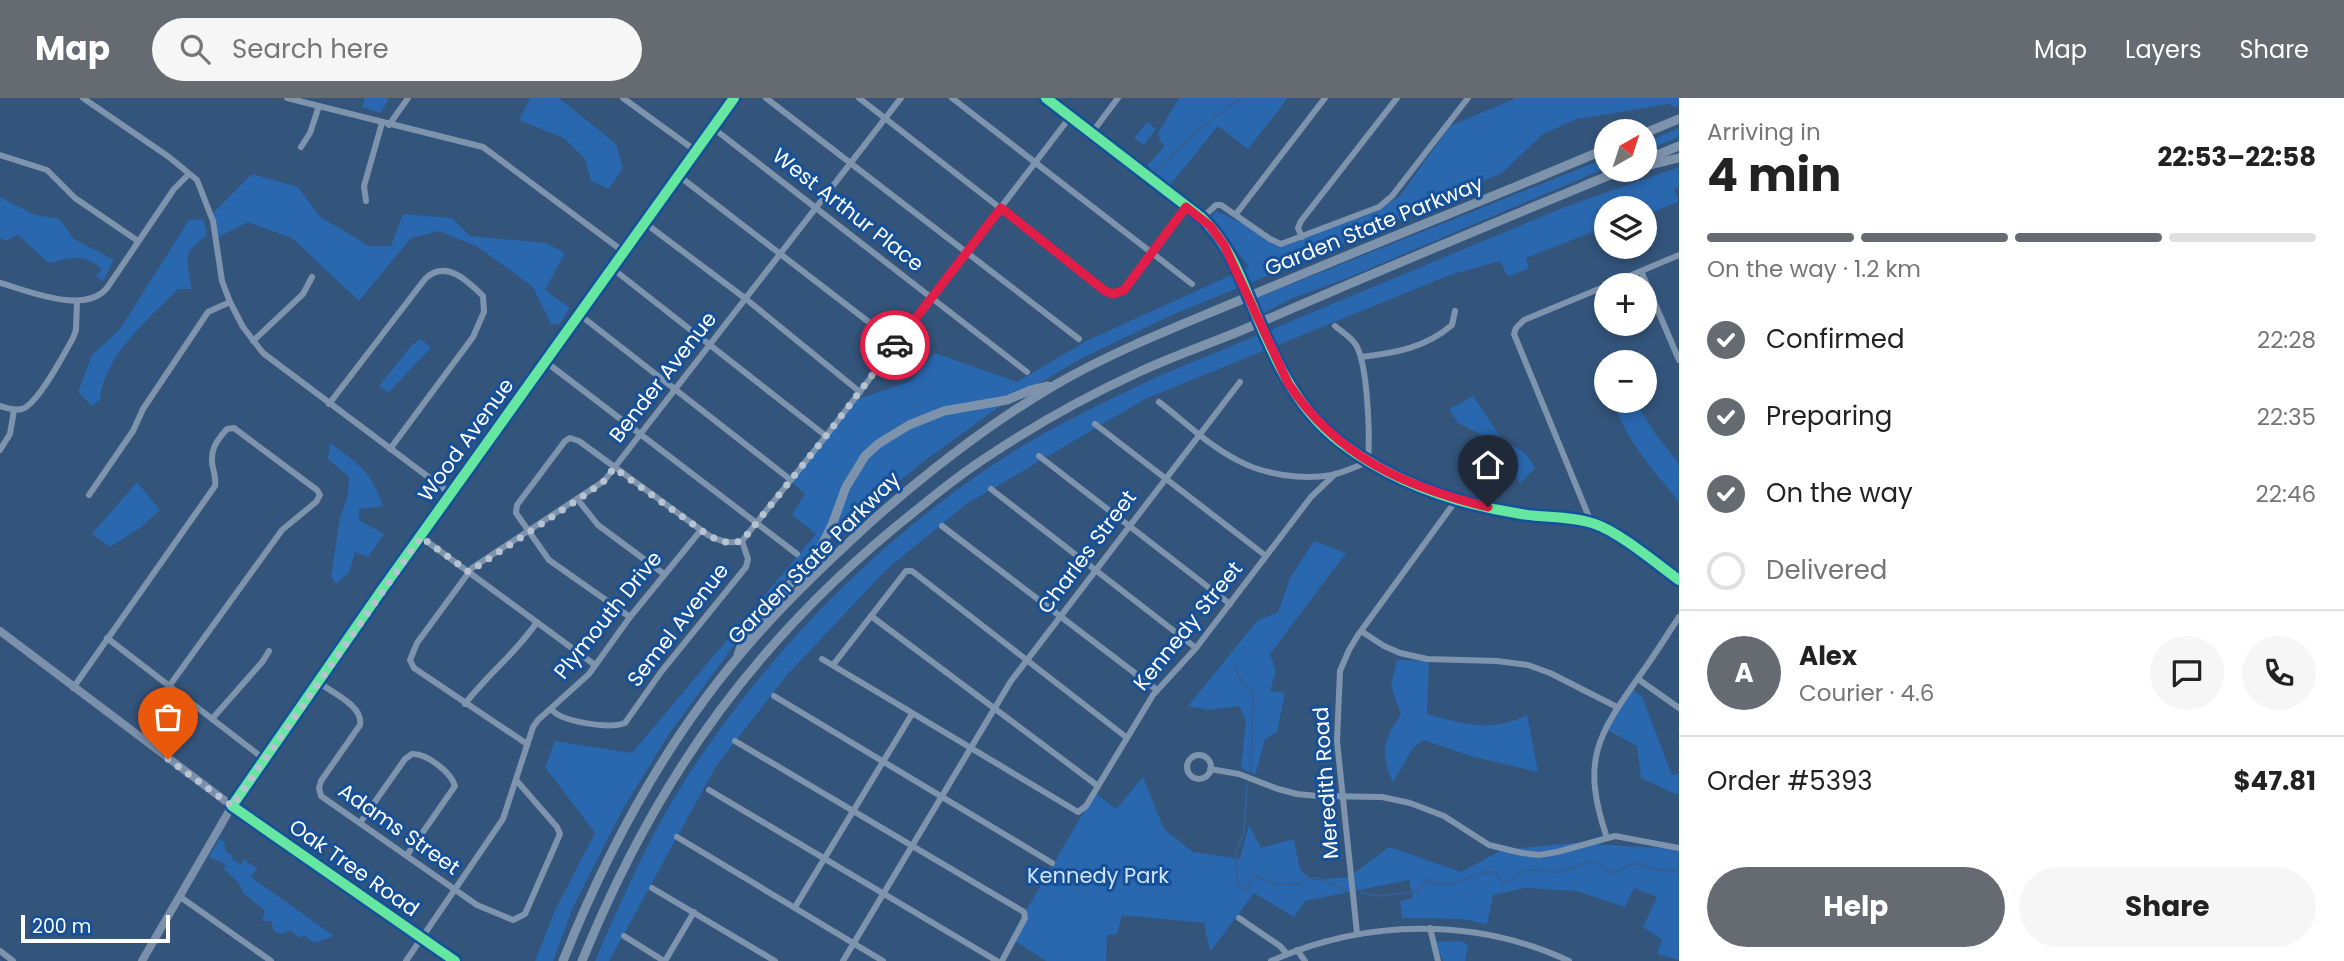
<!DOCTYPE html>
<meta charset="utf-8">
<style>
:root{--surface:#fff;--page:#f6f6f6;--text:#222;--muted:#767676;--line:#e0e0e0;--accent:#666a71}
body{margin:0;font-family:Poppins,sans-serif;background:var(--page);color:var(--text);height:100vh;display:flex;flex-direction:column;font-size:26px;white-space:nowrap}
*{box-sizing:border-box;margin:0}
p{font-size:23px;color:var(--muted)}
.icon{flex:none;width:38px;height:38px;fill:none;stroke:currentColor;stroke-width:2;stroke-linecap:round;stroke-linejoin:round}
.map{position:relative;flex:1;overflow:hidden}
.drawer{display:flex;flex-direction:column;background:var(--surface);width:665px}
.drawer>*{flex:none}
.needle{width:46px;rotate:39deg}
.buttons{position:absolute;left:1594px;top:21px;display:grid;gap:14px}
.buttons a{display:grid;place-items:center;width:63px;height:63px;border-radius:50%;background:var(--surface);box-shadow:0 4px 10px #0003;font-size:35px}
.scale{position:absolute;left:21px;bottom:18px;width:149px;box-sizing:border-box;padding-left:7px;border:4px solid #fff;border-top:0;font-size:19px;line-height:24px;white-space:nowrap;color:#fff;-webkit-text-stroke:5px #155099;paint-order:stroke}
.pin{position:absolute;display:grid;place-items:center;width:60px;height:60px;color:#fff;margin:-72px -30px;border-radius:50% 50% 50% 0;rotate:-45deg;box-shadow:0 0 7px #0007}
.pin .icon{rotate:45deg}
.courier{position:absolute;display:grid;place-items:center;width:70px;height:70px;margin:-35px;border:5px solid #e11d48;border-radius:50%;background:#fff;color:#222;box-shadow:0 2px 9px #0007}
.head em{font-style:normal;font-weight:700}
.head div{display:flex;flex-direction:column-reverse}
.head{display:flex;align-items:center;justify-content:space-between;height:119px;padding:0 28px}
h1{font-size:46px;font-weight:700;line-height:52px}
.bar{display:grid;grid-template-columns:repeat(4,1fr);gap:10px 7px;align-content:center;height:84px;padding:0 28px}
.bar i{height:9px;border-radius:5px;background:var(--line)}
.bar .active{background:var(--accent)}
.bar p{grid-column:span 4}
.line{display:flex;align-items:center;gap:18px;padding:0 28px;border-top:2px solid var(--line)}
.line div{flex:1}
.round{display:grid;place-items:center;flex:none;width:74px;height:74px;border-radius:37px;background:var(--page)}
ol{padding:0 28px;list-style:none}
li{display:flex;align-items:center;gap:21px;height:77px}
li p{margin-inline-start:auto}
li .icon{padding:7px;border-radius:50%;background:var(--accent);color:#fff;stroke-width:4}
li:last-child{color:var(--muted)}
li i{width:38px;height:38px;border:4px solid var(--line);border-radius:50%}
.cta{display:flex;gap:14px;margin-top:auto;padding:14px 28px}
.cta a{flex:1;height:80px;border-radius:42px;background:var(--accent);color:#fff;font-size:28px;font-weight:700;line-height:80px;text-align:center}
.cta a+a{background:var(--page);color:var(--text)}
header{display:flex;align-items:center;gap:42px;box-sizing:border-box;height:98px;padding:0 35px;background:var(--accent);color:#fff}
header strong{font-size:33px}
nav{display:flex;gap:38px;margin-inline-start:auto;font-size:24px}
.search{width:490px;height:63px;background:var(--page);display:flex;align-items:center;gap:18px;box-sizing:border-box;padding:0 24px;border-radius:38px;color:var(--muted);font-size:26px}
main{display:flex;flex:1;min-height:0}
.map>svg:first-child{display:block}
.green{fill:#2967af}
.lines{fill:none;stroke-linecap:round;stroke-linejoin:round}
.stream{stroke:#355f93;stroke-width:2}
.minor{stroke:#7e94ad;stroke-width:6}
.major{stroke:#7b90ab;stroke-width:8}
.highway{stroke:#7d93ab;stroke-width:9}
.minor-bridge{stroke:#7e94ad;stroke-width:6}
.cycleway-casing{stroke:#155099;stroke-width:15}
.cycleway{stroke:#66e7a1;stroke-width:10}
.done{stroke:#b8c3d1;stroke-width:7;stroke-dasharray:0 12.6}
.route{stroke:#e11d48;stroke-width:9}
.labels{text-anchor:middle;stroke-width:6;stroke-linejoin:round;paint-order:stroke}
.street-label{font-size:21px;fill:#fff;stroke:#155099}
.park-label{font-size:21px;fill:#d1e5fd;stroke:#155099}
</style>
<header>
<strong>Map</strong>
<div class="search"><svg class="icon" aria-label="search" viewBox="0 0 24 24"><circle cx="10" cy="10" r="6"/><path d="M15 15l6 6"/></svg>Search here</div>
<nav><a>Map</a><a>Layers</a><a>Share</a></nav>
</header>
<main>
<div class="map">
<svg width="1679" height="863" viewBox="0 0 1679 863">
<rect width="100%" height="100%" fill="#33547b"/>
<g class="green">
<polygon points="365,0 386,0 389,2 380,15 362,9"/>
<polygon points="530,0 559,0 616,46 623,70 609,91 591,83 585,61 564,40 519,22"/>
<polygon points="1179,0 1288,0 1248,51 1218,28 1170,87 1147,68 1165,48 1160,43 1158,35"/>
<polygon points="1516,0 1679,0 1679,8 1676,9 1669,6 1577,21 1543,36 1502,75 1299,165 1172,217 1080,261 999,309 923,364 809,456 780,487 726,558 669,636 624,709 574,807 553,863 535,863 556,810 595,735 545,669 555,643 632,655 816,436 792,417 805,396 792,384 855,302 911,283 935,255 1017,284 1086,243 1249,169 1211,120 1216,113 1284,145 1370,116 1400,98 1450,28"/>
<polygon points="1147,24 1156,31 1144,47 1134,40"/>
<polygon points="1679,30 1679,39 1645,53 1645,45"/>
<polygon points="1606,60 1606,70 1350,179 1293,200 1262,216 1257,200"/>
<path d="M 1679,69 L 1679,89 L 1674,92 L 1679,103 L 1645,118 L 1645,110 L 1625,110 L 1621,102 L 1596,113 L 1603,130 L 1526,160 L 1529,170 L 1508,179 L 1500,163 L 1450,177 L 1145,301 L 965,407 L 887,471 L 787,577 L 716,668 L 609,863 L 595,863 C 622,800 650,737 687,679 C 771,550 885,434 1016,352 C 1061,324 1109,302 1157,279 L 1565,109 Z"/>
<polygon points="252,76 298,89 319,118 369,148 391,148 403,116 452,120 470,138 546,145 565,155 545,192 570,210 559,226 551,226 533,189 478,149 439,133 411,140 359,203 292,140 248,124 216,140 211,117"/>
<path d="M 0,99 L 35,117 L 59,121 L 74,141 L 114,162 L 103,183 L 96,178 L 102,171 C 82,154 72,160 49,165 L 18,137 L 5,143 L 0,140 Z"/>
<path d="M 203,121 L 207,137 C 180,157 187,162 192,191 L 178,191 C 148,222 104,257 100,302 L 92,308 L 78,294 L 92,257 L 120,231 L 189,122 Z"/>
<polygon points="421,241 431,250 388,295 379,288 413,246"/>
<path d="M 1473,298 L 1505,346 C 1523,351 1525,354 1535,370 L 1520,386 L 1510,362 L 1494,369 L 1483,392 L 1470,389 L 1480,336 L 1458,325 L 1449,311 Z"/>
<path d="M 1615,303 L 1635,303 L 1654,334 L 1679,366 L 1679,404 C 1657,376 1621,338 1615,303 Z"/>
<path d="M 330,345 C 360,367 370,372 383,408 L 359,411 L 359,422 L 384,436 L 368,459 L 355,454 L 349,475 L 336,486 L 331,478 L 340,420 L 348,397 L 349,379 L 328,361 Z"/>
<polygon points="137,384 160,412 140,430 110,449 92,436"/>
<polygon points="1314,443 1346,455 1270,556 1276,573 1270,593 1285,595 1277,634 1265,641 1255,677 1241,670 1246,623 1239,608 1209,612 1188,608 1257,523 1278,514 1290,480"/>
<path d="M 1397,562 L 1429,563 L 1427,616 C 1464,626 1490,635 1527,617 L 1538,674 L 1474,659 L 1423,642 L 1413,650 L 1393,684 C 1379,655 1384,641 1401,616 L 1391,588 Z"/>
<polygon points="1629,588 1642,599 1672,677 1679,676 1679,696 1675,696 1641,680 1637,648 1602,629"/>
<polygon points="1143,679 1164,731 1193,754 1240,761 1249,727 1261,750 1294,741 1300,772 1313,782 1349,779 1389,749 1461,774 1502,752 1573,745 1679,751 1679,862 1657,856 1662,842 1643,829 1657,799 1634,790 1625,809 1576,793 1524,790 1493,797 1487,826 1461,821 1402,820 1400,803 1413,800 1409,782 1305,803 1294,819 1254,795 1210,854 1204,825 1122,817 1117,836 1107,837 1106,863 1046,863 1010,840 1095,695 1116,711"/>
<polygon points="220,740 224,744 226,754 233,758 232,761 241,767 244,761 257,771 251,779 334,838 314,845 304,837 298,840 291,832 281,836 274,833 271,823 262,823 265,813 242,794 240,786 224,771 225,766 209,759"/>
<polygon points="1458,843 1468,846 1465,863 1443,863 1435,844"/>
</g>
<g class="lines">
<g class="stream">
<polyline points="1154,74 1195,35 1240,0"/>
<polyline points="1234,567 1242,585 1252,594 1253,598 1251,674"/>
<path d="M 1247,687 L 1244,734 L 1235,758 L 1238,788 L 1247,792 L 1252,781 L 1256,778 C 1263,780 1267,783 1273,785 C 1280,787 1290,785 1298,787 L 1305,780 L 1318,780 L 1346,793"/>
<path d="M 1360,794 L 1378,798 L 1416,794 L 1427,782 C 1456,795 1468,773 1493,774 L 1504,785 C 1512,784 1516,777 1523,774 C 1536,770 1549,775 1562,773 C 1577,772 1581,759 1599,766 C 1609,782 1621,771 1634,765 L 1662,772 L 1679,773"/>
<polyline points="0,862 1,863"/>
</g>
<g class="minor">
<polyline points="83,0 169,59 197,82 213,123 222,183 230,204 243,229 263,255 451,396"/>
<polyline points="287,0 483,49 624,154"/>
<polyline points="623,0 696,53"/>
<polyline points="766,0 1079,241"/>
<polyline points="859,0 1109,195 1117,196 1124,192 1186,109"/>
<polyline points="952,0 1192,186"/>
<polyline points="1046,0 1202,120 1224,147 1243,185"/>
<polyline points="389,27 408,0"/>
<polyline points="713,30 1027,274"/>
<polyline points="1091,36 1118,0"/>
<polyline points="301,49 310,35 319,8"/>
<polyline points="0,57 47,72 75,100 138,143"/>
<polyline points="679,78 896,245"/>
<polyline points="366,103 364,88 382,25"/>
<polyline points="1236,116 1325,0"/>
<polyline points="1202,120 1216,107 1221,107 1270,141 1281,146 1379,109 1392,98 1468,0"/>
<polyline points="645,125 746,201 860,294"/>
<polyline points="1302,139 1298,130 1301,123 1397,0"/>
<polyline points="613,171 826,338"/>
<polyline points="1641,173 1679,262"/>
<path d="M 0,185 C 29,193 84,217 107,190 L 174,91 L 189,76"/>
<polyline points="1608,187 1679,157"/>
<polyline points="580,217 791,382"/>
<polyline points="253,243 303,196 312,179"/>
<path d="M 1267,243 C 1277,264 1286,285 1300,303 C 1350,370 1433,399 1511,414 C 1538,419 1571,417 1595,426 C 1619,434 1657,466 1679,482"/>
<path d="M 1361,259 C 1395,255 1425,250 1452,227 L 1455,213"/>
<polyline points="546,264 797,456"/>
<path d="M 1159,304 C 1184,323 1209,348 1237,362 C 1264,377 1302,382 1332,377 C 1345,374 1357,368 1368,364 C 1370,339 1368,267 1356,247 C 1351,239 1342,234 1335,228"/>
<path d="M 329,306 L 425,181 C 445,161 467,182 483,198 L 484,214 L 473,239 L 390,351"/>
<path d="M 0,308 C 7,310 14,313 22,311 C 38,306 64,256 73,240 L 76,232 L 77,203"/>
<polyline points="1095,326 1266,458"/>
<polyline points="0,352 10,336 14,312"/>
<polyline points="1039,358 1230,506"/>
<polyline points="991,391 1196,550"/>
<polyline points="89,397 133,333 143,311 208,214 230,204"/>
<polyline points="578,402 598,427 664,476"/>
<polyline points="1591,424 1514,236 1516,230 1524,222 1606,188"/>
<polyline points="942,428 1157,592"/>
<polyline points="421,439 595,567"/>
<polyline points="742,443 826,338 1070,19"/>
<polyline points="871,518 1098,688"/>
<path d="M 630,519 L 549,462 L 516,415 L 517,407 L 565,343 L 570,340 L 579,343 L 708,437 C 720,443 729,446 742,443"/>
<polyline points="1361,533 1384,548 1400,555 1427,561 1497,563 1528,567 1550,575 1617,609"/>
<polyline points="107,540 264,661"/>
<polyline points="822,561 1078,714 1086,708 1153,597 1196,550 1311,399 1335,376"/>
<polyline points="833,567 906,473 912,473 1126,639"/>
<polyline points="1638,581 1679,610"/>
<path d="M 318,584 C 331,594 364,608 360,627 L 321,683 L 319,690 L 321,698 L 477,807 L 513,822 L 525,816 L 560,736 L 557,729 L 516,682"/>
<path d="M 73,590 L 215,388 C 216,381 215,377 213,370 C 209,353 216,343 227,331 L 234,330 L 317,392 L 320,397 L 316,404 L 282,432 L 170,587"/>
<polyline points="774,598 1052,765"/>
<path d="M 465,606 C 487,577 517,554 537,524"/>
<path d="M 551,611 C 561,624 609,631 625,625 L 661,574 L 746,469 L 748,461 L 742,443"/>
<polyline points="212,621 263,563 269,553"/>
<polyline points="735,643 1024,814 1025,820 1002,863"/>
<polyline points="527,646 414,570 410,562 417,545 472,470 604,383 901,0"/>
<circle cx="1199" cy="669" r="12"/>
<polyline points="1210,671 1239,676 1278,691 1297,696 1318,698 1382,699 1410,705 1444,718 1489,747 1522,755 1539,757 1557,754 1615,738 1679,750"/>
<polyline points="709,692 997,863"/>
<path d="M 360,725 L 405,661 L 412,656 C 426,655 451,674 455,688 L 407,757"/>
<polyline points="677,739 883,863"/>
<path d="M 1607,740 C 1580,660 1598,637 1643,573 C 1656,555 1667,537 1679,519"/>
<polyline points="652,790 775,863"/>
<polyline points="179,798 271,863"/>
<polyline points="795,809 912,616"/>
<polyline points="1239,820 1280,848 1287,856"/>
<polyline points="1430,830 1438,863"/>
<polyline points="1357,835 1337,643 1340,573 1349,552 1358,537 1457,401"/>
<polyline points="624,838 664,863"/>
<polyline points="1297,852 1305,863"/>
<polyline points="0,853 13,863"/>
<polyline points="406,863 503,721 533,629 538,622 589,576 630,519 701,432"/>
<polyline points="455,863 232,708 381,493 734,0"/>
<polyline points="665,863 694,814"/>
<polyline points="843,863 1011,583 1240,284"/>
<path d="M 1271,863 C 1365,821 1475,819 1569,863"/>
</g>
<polyline class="major" points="0,533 232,708 142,863"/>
<g class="highway">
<polyline points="1645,35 1679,21"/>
<polyline points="1645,62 1679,48"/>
<polyline points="1645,68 1679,60"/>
<polyline points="738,557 744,540 820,451 832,427 846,389 865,358 878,346 909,327 944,313 1007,302 1031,292 1048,288"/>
<path d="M 563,863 C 609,747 672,632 756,538 C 792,497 833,459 873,422 C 930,372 990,325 1055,287 C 1117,251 1184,226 1250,198 C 1368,148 1488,101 1606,51"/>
<path d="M 582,863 C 658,676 760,535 919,410 C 942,391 965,373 990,357 C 1035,327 1089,297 1139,274 C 1175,257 1215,244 1252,228 C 1375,174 1499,123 1622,72"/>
</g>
<polyline class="minor-bridge" points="1243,185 1267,243"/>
<g class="cycleway-casing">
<g id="cycleway">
<path d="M 1046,0 L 1202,120 C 1226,143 1238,172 1250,202 C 1272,255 1293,308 1340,344 C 1392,384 1457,406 1521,416 C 1545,420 1573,418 1595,426 C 1619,434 1657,466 1679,482"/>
<polyline points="455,863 232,708 381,493 734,0"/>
</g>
</g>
<use href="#cycleway" class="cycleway"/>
</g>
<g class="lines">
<path class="done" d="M 168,661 L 232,708 L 421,439 L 469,474 L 588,395 L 604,383 L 614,370 L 708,437 C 720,444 729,446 742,443 L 826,338 L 895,247"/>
<path class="route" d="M 895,247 L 1001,110 L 1105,193 L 1113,196 L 1124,192 L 1186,109 L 1210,128 L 1224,147 L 1288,285 C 1336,358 1405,389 1488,409"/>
</g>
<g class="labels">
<g class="street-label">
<text transform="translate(848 112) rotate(38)" y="7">West Arthur Place</text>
<text transform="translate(1374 128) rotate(-22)" y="7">Garden State Parkway</text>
<text transform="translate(663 279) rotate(-52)" y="7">Bender Avenue</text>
<text transform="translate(466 342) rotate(-54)" y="7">Wood Avenue</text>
<text transform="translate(1087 454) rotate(-53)" y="7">Charles Street</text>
<text transform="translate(814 460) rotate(-45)" y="7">Garden State Parkway</text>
<text transform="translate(608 517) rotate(-51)" y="7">Plymouth Drive</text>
<text transform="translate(678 527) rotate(-52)" y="7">Semel Avenue</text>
<text transform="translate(1188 528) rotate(-51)" y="7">Kennedy Street</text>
<text transform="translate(1326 685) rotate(-94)" y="7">Meredith Road</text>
<text transform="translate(399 731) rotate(35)" y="7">Adams Street</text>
<text transform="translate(354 770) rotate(35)" y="7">Oak Tree Road</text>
</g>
<g class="park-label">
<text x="1098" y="785">Kennedy Park</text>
</g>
</g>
</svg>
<div class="buttons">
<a><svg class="needle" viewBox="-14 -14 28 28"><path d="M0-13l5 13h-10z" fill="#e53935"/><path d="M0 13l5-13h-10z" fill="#767676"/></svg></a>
<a><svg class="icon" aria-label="layers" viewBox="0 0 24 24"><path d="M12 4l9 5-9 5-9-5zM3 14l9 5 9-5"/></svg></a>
<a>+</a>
<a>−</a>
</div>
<div class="scale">200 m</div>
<div class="pin" style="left:168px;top:661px;background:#ea580c"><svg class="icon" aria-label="bag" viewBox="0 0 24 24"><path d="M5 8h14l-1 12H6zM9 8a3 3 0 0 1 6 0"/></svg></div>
<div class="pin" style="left:1488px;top:409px;background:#1f2937"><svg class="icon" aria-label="home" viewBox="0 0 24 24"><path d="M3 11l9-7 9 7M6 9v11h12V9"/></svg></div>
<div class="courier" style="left:895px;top:247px"><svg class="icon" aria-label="car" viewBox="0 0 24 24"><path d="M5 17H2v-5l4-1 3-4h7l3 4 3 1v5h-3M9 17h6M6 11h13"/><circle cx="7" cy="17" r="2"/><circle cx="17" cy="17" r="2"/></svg></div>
</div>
<section class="drawer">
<div class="head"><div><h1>4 min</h1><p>Arriving in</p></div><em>22:53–22:58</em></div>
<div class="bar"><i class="active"></i><i class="active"></i><i class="active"></i><i></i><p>On the way · 1.2 km</p></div>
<ol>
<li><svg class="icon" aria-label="check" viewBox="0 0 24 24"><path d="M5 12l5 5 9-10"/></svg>Confirmed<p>22:28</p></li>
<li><svg class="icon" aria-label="check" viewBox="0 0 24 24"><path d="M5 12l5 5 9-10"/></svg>Preparing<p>22:35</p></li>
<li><svg class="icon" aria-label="check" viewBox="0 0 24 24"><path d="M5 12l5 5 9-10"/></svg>On the way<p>22:46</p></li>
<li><i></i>Delivered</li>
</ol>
<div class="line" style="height:126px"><b class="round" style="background:var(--accent);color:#fff">A</b><div><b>Alex</b><p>Courier · 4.6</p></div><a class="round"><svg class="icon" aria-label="chat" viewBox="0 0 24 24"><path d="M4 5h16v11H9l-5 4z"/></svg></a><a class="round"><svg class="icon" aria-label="phone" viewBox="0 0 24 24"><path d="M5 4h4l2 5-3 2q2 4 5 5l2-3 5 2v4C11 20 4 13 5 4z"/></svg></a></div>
<div class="line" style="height:91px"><div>Order #5393</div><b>$47.81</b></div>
<div class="cta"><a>Help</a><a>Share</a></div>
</section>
</main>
